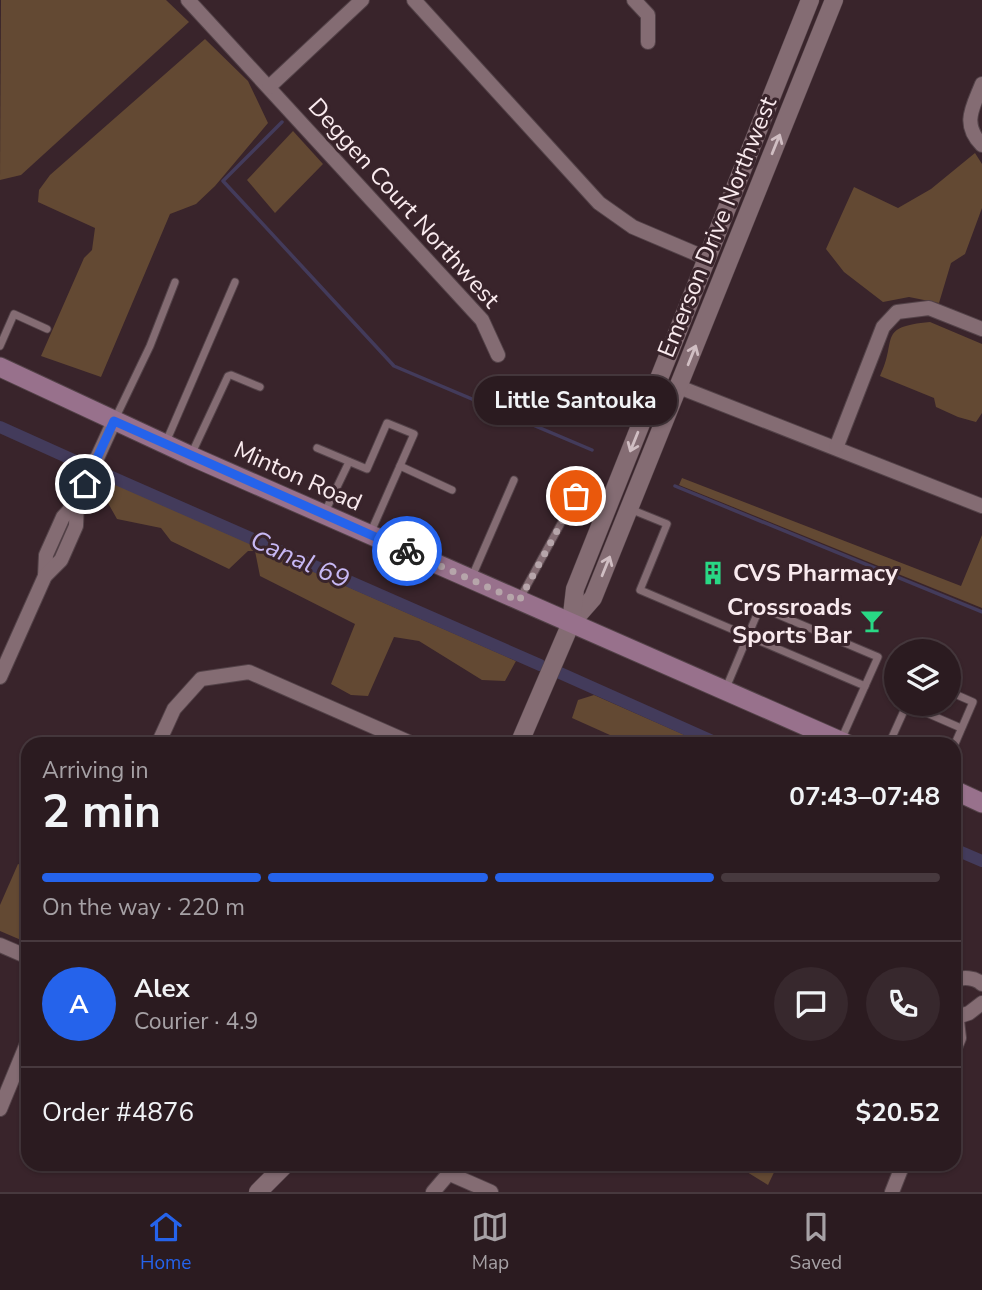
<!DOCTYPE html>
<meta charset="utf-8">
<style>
:root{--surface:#2b1b20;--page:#37282d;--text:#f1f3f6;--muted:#a6a1a5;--line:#47393e;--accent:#2563eb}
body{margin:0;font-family:"Nunito Sans",sans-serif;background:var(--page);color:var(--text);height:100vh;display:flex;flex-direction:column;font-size:26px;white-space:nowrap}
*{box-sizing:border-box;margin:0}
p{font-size:23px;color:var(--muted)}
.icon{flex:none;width:38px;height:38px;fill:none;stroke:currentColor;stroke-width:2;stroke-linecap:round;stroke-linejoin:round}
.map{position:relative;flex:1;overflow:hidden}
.panel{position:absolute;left:21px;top:737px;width:940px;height:434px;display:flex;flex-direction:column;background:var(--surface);border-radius:21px;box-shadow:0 2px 5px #0004,0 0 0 2px var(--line)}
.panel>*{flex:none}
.controls{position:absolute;left:884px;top:639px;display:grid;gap:14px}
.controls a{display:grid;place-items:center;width:77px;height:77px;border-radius:50%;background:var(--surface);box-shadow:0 2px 5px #0004,0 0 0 2px var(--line);font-size:35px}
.pin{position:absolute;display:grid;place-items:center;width:60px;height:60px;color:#fff;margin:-30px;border:4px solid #fff;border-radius:50%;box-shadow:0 2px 7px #0007}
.courier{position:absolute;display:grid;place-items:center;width:70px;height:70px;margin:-35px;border:5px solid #2563eb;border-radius:50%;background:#fff;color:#222;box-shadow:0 2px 9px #0007}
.bubble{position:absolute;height:49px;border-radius:24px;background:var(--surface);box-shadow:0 2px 5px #0004,0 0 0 2px var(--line);font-size:23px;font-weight:700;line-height:49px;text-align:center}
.overview em{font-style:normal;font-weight:700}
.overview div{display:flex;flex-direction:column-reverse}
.overview{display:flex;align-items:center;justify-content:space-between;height:119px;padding:0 21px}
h1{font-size:46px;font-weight:700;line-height:52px}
.bar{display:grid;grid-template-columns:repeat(4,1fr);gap:10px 7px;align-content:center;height:84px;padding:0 21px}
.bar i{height:9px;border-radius:5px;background:var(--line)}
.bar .current{background:var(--accent)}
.bar p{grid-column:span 4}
.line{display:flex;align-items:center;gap:18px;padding:0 21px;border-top:2px solid var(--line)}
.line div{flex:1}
.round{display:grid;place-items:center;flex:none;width:74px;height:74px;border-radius:37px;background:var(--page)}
.menu{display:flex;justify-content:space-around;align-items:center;height:98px;border-top:2px solid var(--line);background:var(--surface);font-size:19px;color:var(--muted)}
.menu a{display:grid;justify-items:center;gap:4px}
.menu .current{color:var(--accent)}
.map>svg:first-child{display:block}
.green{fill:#634933}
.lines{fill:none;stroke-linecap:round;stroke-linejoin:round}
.stream{stroke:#433b5b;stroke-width:3.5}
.canal{stroke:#433b5b;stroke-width:12}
.service-casing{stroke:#534248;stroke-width:9}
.minor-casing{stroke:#534248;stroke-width:16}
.tertiary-casing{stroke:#534248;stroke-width:19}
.secondary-casing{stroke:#534248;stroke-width:21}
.service{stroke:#846c73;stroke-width:7}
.minor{stroke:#846c73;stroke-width:14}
.tertiary{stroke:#846c73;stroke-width:18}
.secondary{stroke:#98718c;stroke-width:19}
.oneway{stroke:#d0bec3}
.done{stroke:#b6a5aa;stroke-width:7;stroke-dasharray:0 12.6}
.route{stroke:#2563eb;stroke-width:9}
.labels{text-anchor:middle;stroke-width:6;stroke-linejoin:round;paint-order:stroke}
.street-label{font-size:24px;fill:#f9eaee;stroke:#39242b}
.poi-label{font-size:24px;font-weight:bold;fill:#f9eaee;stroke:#39242b;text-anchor:start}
.water-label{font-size:26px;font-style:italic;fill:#c7b8f4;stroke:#39242b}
</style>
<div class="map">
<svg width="982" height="1192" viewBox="0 0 982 1192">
<rect width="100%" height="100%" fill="#39242b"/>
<g class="green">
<polygon points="1,0 166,0 189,22 21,175 0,180"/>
<polygon points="205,39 248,81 268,123 215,186 196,204 170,214 101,377 41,356 84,258 92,250 95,228 38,202 39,190 50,175"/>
<polygon points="293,131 323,164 275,213 247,180"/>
<polygon points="975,153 982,164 982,208 965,254 951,263 939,303 909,297 883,302 844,272 826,249 854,187 898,208 931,189"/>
<path d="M 930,322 L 982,344 L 982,413 L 976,422 L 958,417 L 936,407 L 934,398 L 880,376 C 898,339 876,327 930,322 Z"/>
<polygon points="682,478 961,586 982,535 982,608 679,485"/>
<polygon points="108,481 516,661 505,681 482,680 419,641 394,637 368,696 351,695 331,684 355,624 260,576 255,551 248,551 229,569 171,541 161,528 117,519 104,496"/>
<polygon points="594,695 705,744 630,744 572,718 578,700"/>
<polygon points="18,864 28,868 28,943 0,931 0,905"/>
<polygon points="734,1164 778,1164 768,1185"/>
</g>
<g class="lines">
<g class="stream">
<polyline points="282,122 223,181 394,366 592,450"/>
<polyline points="675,486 982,612"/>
</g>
<g class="canal">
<polyline points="0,427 80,463"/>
<polyline points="98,471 540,665"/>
<polyline points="560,673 719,744"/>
<polyline points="954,849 982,861"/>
</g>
<g class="service-casing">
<g id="service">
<polyline points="0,346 14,314 47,329"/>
<polyline points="115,419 150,346 175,282"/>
<polyline points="166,442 235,282"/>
<polyline points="317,448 367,469 387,423 414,434 370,534"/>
<polyline points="191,455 228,376 231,375 260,387"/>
<polyline points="400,466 452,490"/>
<polyline points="630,509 667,524 640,590 865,686 841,740"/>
<polyline points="324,514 349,462"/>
<polyline points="471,579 514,480"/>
<polyline points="519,600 576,496 580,495 608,505"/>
<polyline points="726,688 760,607 878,657 865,686"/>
<polyline points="948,691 973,702 954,746"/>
<polyline points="906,704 961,728"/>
<polyline points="889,744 907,704"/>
</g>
</g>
<g class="minor-casing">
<g id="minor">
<polyline points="188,0 482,320 498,355"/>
<polyline points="414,0 599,203 633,227 706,258"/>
<polyline points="634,0 648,15 648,42"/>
<path d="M 982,84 C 973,107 961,124 982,145"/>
<polyline points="269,87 362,0"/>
<polyline points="679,387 982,506"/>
<polyline points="836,448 883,327 897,312 929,308 982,329"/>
<polyline points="45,576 46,555 63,517 77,502 114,421"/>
<polyline points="0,677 45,576 61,560 65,551 76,526 77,502"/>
<polyline points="158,744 174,709 201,679 249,672 413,744"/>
<polyline points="0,945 28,957"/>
<path d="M 954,980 C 963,977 975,977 982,984"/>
<polyline points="954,994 959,1038 954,1050"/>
<polyline points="957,1017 969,1013 982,1003"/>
<polyline points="0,1109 28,1041"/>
<polyline points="450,1174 491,1192"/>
<polyline points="433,1192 457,1164"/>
<polyline points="892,1192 903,1164"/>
</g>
</g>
<g class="tertiary-casing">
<g id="tertiary">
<polyline points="571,623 593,598 834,0"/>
<polyline points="519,744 571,623 575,589 810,0"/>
<polyline points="258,1192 286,1164"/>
</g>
</g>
<g class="secondary-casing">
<g id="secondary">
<polyline points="0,367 191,456 847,744"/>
<polyline points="954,790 982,803"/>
</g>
</g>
<use href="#service" class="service"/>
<use href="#minor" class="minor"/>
<use href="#tertiary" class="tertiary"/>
<use href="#secondary" class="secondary"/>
</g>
<defs><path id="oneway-shaft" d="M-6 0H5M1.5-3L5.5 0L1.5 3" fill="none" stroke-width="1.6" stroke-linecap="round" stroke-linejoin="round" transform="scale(1.75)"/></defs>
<g class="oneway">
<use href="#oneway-shaft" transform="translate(776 144) rotate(-68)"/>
<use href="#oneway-shaft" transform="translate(692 355) rotate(-68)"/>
<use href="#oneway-shaft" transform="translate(634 442) rotate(112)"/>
<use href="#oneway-shaft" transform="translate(606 566) rotate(-68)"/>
</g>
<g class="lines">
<polyline class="done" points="407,551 519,601 576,496"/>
<polyline class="route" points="85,484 114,421 407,551"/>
</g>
<defs>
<g id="building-bare" transform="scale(1.89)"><path d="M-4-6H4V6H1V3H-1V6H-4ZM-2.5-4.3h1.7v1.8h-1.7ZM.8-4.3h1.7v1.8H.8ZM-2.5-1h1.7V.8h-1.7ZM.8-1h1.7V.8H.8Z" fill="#29d885" stroke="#39242b" stroke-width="2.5" paint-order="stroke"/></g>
<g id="bar-bare" transform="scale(1.89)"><path d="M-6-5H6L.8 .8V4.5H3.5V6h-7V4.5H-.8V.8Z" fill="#29d885" stroke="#39242b" stroke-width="2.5" paint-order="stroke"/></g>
</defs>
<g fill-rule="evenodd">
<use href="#building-bare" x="713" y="573"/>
<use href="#bar-bare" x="872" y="621"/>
</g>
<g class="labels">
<g class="street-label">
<text transform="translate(404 203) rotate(48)" y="8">Deggen Court Northwest</text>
<text transform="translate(717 227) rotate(-68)" y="8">Emerson Drive Northwest</text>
<text transform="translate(298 476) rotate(24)" y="8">Minton Road</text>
</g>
<g class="poi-label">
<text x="733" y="581">CVS Pharmacy</text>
<text x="852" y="615" text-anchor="end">Crossroads<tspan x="852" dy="28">Sports Bar</tspan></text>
</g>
<g class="water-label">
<text transform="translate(300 559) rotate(24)" y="9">Canal 69</text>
</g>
</g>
</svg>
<div class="controls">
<a><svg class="icon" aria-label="layers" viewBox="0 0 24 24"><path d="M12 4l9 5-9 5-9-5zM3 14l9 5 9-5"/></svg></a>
</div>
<div class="pin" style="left:576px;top:496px;background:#ea580c"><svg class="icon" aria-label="bag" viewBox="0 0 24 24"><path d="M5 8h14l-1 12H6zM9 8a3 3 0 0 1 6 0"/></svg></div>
<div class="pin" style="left:85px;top:484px;background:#1f2937"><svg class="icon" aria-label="home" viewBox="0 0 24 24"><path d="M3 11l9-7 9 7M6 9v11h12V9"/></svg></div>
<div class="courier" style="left:407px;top:551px"><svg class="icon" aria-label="bike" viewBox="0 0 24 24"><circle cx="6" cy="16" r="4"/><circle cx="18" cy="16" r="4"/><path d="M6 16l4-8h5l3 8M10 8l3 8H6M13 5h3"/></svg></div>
<div class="bubble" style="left:474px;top:376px;width:203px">Little Santouka</div>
<section class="panel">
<div class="overview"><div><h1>2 min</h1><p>Arriving in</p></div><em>07:43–07:48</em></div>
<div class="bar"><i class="current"></i><i class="current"></i><i class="current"></i><i></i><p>On the way · 220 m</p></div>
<div class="line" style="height:126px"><b class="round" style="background:var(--accent);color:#fff">A</b><div><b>Alex</b><p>Courier · 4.9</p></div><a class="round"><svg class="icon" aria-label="chat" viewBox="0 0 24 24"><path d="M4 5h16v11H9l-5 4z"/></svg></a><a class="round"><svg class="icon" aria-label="phone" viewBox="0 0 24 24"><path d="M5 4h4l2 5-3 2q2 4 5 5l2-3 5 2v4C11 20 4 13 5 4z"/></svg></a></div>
<div class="line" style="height:91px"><div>Order #4876</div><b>$20.52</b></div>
</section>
</div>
<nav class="menu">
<a class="current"><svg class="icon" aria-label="home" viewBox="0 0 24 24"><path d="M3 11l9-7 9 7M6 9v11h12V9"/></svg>Home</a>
<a><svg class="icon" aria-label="map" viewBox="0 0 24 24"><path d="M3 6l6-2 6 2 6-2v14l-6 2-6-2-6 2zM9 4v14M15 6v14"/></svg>Map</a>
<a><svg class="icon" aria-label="saved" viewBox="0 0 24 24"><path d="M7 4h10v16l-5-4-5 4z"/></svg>Saved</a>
</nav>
